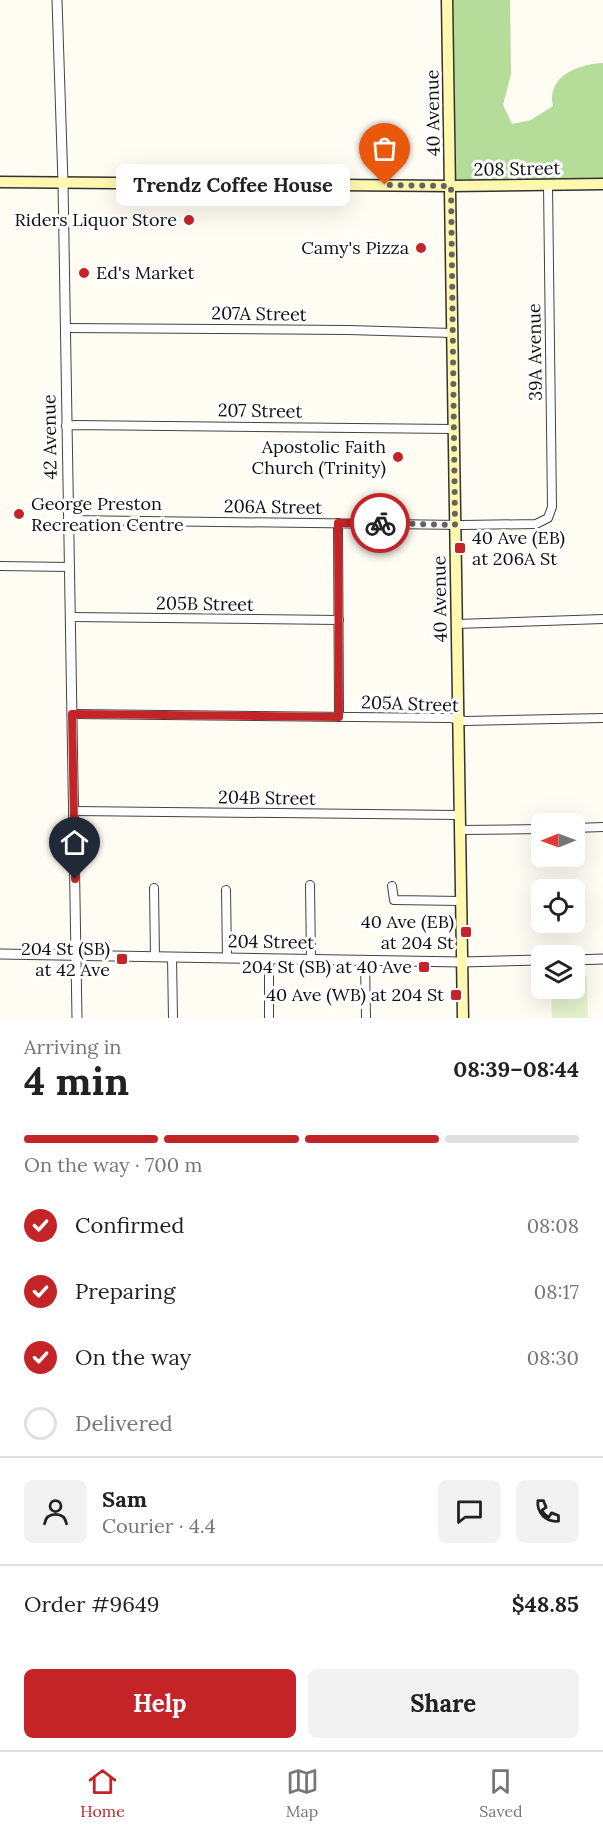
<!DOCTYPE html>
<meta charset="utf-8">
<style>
:root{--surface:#fff;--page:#f2f2f2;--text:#222;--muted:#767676;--line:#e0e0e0;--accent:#c42428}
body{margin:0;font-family:Lora,serif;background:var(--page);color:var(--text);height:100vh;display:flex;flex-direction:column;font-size:22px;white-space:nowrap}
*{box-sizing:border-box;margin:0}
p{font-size:20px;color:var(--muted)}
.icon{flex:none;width:33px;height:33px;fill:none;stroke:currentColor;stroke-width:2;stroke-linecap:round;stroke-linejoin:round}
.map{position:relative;height:1018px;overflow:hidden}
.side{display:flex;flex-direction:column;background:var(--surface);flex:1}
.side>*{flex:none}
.needle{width:39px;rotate:269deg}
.fabs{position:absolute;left:531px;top:813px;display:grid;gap:12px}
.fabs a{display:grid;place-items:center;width:54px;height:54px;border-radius:9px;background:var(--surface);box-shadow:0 6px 24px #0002;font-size:30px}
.pin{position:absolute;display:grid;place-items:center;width:51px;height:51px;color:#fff;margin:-62px -26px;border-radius:50% 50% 50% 0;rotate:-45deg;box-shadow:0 0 6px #0007}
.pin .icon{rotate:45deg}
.courier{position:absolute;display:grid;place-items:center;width:60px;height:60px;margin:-30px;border:4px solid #c42428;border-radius:50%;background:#fff;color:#222;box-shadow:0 2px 8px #0007}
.bubble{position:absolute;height:42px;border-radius:9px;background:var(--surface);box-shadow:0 6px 24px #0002;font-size:20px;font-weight:700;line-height:42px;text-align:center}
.summary em{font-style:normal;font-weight:700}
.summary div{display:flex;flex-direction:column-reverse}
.summary{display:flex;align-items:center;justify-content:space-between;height:102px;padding:0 24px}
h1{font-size:39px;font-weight:700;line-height:45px}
.bar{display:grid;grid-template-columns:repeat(4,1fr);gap:9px 6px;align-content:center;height:72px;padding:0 24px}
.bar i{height:8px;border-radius:4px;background:var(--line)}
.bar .active{background:var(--accent)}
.bar p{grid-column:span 4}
.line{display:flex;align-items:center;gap:15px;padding:0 24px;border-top:2px solid var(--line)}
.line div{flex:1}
.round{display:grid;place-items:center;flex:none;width:63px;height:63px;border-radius:9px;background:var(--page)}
ol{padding:0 24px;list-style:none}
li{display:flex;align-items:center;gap:18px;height:66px}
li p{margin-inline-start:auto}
li .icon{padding:6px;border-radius:50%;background:var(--accent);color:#fff;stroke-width:4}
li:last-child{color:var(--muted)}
li i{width:33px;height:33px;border:3px solid var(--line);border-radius:50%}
.action{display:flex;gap:12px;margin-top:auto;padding:12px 24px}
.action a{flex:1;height:69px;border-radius:9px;background:var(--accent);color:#fff;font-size:24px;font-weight:700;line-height:69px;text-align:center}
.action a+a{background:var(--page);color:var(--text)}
.tabs{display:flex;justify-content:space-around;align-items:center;height:84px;border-top:2px solid var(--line);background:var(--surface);font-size:16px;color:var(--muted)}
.tabs a{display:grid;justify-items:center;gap:3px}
.tabs .active{color:var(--accent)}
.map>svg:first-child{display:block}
.forest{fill:#b6dc99}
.pitch{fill:#e4f2cd}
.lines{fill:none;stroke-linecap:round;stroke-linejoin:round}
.minor-casing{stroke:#434343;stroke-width:10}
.tertiary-casing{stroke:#434343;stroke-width:11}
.secondary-casing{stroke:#323232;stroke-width:13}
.minor{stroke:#fff;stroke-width:8}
.tertiary{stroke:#fff;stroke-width:9}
.secondary{stroke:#fff8ae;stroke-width:10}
.done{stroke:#64635f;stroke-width:6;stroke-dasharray:0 10.8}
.route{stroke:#c42428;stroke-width:8}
.poi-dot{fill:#c42428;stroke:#fff;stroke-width:2}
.labels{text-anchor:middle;stroke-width:6;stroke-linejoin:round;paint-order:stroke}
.street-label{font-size:18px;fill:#101010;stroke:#fff}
.poi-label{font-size:18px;fill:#101010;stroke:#fff;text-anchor:end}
</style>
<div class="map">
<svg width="603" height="1018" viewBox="0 0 603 1018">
<rect width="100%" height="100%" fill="#fffdf3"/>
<path class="forest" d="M 451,0 L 510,0 L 511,74 L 503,105 L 512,124 L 531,120 L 553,106 C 546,76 579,64 603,63 L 603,178 L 454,182 Z"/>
<polygon class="pitch" points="575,976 587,976 588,1018 552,1018 551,989 574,988"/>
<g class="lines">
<g class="minor-casing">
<g id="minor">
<polyline points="65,328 348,330 452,333"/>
<polyline points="66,426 75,425 454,429"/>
<polyline points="68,520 462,525 536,524 548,518 552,507 548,185"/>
<polyline points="338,523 339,717"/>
<polyline points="0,566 69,567"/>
<polyline points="70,617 339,620"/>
<polyline points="456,624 603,619"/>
<polyline points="72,714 451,718 465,721 603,718"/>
<polyline points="74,811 459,815"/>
<polyline points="574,828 603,827"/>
<polyline points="460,830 542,829"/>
<polyline points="310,885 311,960"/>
<polyline points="392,886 394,900 461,901"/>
<polyline points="154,888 155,957"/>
<polyline points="226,890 227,958"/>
<polyline points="172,957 173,1018"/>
<polyline points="269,959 269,1018"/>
<polyline points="365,961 366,1018"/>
</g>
</g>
<g class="tertiary-casing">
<g id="tertiary">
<polyline points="57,0 63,183 77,1018"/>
<polyline points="0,954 462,962 542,960"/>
<polyline points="574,960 603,959"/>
</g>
</g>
<g class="secondary-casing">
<g id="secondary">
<polyline points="447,0 463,1018"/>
<polyline points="0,182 451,186 603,184"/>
</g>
</g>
<use href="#minor" class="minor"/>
<use href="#tertiary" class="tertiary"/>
<use href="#secondary" class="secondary"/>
</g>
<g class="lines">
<polyline class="done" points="380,523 455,525 451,186 385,185"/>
<polyline class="route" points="75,879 72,714 339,717 338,523 380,523"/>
</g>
<g class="poi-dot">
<circle cx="189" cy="220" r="6"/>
<circle cx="421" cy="248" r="6"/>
<circle cx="84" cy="273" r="6"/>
<circle cx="398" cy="457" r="6"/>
<circle cx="19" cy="514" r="6"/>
<rect x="454" y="542" width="12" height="12" rx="3"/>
<rect x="460" y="926" width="12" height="12" rx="3"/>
<rect x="116" y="953" width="12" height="12" rx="3"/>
<rect x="418" y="961" width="12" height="12" rx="3"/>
<rect x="450" y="989" width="12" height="12" rx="3"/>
</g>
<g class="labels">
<g class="street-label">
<text transform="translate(433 113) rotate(-91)" y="6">40 Avenue</text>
<text transform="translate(517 169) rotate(-1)" y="6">208 Street</text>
<text transform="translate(259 314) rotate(1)" y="6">207A Street</text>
<text transform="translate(535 352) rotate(-91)" y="6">39A Avenue</text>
<text transform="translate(260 411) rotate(1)" y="6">207 Street</text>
<text transform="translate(50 437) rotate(-91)" y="6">42 Avenue</text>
<text transform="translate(273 507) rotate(1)" y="6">206A Street</text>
<text transform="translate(440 599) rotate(-91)" y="6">40 Avenue</text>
<text transform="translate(205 604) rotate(1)" y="6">205B Street</text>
<text transform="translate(410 704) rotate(2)" y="6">205A Street</text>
<text transform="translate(267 798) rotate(1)" y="6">204B Street</text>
<text transform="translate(271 942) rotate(1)" y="6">204 Street</text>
</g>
<g class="poi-label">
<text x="177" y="226">Riders Liquor Store</text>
<text x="409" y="254">Camy's Pizza</text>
<text x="96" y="279" text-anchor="start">Ed's Market</text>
<text x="386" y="453">Apostolic Faith<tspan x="386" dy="21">Church (Trinity)</tspan></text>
<text x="31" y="510" text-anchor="start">George Preston<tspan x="31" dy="21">Recreation Centre</tspan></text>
<text x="472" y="544" text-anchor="start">40 Ave (EB)<tspan x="472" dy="21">at 206A St</tspan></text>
<text x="454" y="928">40 Ave (EB)<tspan x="454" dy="21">at 204 St</tspan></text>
<text x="110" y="955">204 St (SB)<tspan x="110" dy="21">at 42 Ave</tspan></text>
<text x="412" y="973">204 St (SB) at 40 Ave</text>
<text x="444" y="1001">40 Ave (WB) at 204 St</text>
</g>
</g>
</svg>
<div class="fabs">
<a><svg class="needle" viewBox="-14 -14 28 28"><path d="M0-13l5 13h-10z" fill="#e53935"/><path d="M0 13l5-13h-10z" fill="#767676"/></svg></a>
<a><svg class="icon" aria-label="locate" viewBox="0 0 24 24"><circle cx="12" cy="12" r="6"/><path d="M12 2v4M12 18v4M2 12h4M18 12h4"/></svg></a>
<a><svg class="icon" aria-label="layers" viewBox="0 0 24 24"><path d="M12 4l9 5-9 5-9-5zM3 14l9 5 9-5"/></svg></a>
</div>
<div class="pin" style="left:385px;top:185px;background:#ea580c"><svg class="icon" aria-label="bag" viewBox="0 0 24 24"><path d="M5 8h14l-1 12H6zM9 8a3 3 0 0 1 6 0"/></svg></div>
<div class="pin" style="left:75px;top:879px;background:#1f2937"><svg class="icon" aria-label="home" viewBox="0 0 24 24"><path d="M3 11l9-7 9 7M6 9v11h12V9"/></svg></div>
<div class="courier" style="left:380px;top:523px"><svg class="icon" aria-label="bike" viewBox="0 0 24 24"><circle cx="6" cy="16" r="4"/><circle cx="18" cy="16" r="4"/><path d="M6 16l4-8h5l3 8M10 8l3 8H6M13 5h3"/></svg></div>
<div class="bubble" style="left:116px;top:164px;width:234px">Trendz Coffee House</div>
</div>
<section class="side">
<div class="summary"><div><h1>4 min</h1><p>Arriving in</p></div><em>08:39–08:44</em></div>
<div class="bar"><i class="active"></i><i class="active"></i><i class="active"></i><i></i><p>On the way · 700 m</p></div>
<ol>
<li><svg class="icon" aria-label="check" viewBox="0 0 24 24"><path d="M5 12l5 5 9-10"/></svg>Confirmed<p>08:08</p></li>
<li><svg class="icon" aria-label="check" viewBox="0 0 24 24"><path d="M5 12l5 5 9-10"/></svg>Preparing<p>08:17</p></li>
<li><svg class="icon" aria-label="check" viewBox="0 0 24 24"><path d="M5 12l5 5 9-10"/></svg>On the way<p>08:30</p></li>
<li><i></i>Delivered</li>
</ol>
<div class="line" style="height:108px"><a class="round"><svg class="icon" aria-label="person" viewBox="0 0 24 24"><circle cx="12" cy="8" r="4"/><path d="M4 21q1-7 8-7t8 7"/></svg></a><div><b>Sam</b><p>Courier · 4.4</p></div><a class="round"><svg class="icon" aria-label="chat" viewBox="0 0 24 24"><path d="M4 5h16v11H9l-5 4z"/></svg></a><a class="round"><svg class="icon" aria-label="phone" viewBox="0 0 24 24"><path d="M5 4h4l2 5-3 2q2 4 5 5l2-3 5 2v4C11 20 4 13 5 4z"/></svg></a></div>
<div class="line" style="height:78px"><div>Order #9649</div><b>$48.85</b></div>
<div class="action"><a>Help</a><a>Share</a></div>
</section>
<nav class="tabs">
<a class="active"><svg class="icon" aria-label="home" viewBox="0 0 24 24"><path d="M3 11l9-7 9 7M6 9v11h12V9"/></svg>Home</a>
<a><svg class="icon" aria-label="map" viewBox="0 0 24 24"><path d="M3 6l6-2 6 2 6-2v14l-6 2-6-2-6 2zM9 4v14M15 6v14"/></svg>Map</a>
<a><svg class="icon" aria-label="saved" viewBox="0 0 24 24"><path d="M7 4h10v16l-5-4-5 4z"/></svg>Saved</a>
</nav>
